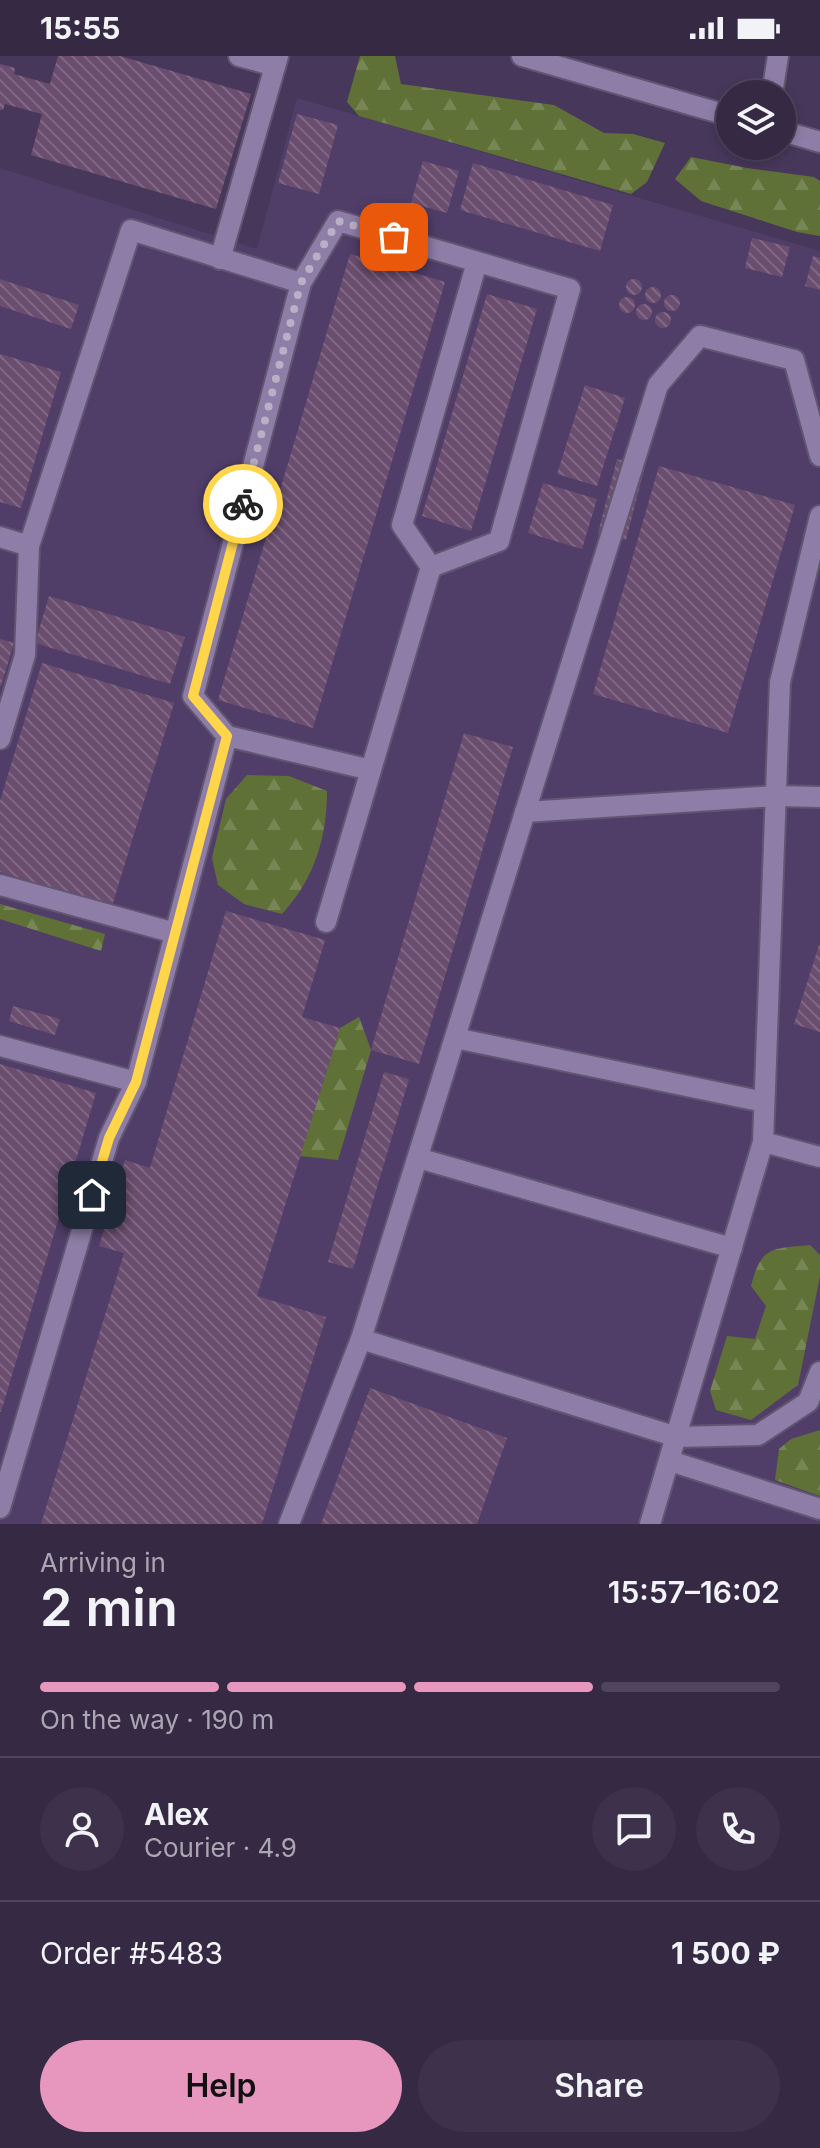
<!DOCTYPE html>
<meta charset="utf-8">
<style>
:root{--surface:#352944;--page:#3d314b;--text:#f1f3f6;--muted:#aaa6b2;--line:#4f455d;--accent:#e797bd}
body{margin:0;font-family:Inter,sans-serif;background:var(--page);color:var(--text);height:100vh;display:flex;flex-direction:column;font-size:30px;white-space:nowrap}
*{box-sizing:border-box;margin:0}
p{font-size:26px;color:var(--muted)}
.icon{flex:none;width:44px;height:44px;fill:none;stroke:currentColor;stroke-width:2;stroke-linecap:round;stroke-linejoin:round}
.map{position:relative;height:1468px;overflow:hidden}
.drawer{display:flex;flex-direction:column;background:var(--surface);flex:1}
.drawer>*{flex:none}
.buttons{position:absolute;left:716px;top:24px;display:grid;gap:16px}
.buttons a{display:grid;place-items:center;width:80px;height:80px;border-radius:50%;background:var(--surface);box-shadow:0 4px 12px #0003,0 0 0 2px var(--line);font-size:40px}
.pin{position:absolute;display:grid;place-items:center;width:68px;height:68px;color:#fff;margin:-34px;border-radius:16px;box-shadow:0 4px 12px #0006}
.courier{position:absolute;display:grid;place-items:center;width:80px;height:80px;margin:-40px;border:6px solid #ffd54a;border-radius:50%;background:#fff;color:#222;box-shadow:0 2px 10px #0007}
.overview em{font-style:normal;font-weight:600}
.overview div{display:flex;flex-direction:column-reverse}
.overview{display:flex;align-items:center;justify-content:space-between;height:136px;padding:0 40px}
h1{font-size:52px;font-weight:600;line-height:60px}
.bar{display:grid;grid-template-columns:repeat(4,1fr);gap:12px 8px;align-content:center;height:96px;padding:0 40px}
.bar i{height:10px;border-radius:6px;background:var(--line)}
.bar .current{background:var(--accent)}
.bar p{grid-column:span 4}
.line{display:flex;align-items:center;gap:20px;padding:0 40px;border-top:2px solid var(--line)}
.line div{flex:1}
.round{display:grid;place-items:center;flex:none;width:84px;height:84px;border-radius:42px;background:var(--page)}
.action{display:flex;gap:16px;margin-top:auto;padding:16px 40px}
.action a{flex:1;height:92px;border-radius:48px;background:var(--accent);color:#111;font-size:32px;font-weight:600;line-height:92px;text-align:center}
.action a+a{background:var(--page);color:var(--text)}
.status{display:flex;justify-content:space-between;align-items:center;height:56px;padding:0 40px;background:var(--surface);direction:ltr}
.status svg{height:22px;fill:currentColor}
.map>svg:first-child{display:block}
.built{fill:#503e69}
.forest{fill:url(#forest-firs)}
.building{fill:url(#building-back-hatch)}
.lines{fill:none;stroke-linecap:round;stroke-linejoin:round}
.minor-casing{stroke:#615571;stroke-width:24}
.minor{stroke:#8e7da6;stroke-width:20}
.done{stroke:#b9b0c5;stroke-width:8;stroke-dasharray:0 14.4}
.route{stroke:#ffd54a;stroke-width:10}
</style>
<div class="status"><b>15:55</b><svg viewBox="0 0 49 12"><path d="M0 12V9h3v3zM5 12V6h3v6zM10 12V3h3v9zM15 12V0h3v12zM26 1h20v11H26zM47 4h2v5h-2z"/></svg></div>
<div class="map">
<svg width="820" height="1468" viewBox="0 0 820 1468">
<defs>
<pattern id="forest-firs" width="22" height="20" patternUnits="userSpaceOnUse" patternTransform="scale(2)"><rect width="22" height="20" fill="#607137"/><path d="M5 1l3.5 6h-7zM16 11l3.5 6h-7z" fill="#778655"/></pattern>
<pattern id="building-back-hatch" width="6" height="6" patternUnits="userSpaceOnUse" patternTransform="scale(2)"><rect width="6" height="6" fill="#6b4e6f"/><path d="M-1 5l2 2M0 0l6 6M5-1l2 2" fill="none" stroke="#816885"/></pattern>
</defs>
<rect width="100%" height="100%" fill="#47375b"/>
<polygon class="built" points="297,42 820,195 820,1468 0,1468 0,112 257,193"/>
<g class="forest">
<polygon points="360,0 395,0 401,28 554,49 604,77 633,78 665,87 647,126 631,138 359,60 347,46"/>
<polygon points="691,101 747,112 814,121 820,125 820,180 797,176 701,145 675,123"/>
<path d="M 247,719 L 289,720 L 327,735 C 327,782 314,823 282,858 L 244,848 L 218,829 L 212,802 L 226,743 Z"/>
<polygon points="0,848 105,878 101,895 0,863"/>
<polygon points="359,961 371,994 338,1104 300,1100 340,972"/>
<path d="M 810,1189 L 820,1199 L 820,1220 L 798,1329 L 751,1364 L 716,1354 L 710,1335 L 727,1280 L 755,1283 L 766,1250 L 751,1230 C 761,1189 773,1193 810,1189 Z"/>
<polygon points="820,1374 820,1440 775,1424 779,1393 791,1383"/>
</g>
<g class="building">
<polygon points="58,0 120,0 251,38 216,153 31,99 42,58 5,48 3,54 0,54 0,8 15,12 14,18 50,28"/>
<polygon points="297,58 338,69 319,138 278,127"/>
<polygon points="423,105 459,115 447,157 411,147"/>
<polygon points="473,107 613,149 600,195 460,154"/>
<polygon points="752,182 790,191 782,221 745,212"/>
<polygon points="350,198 445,226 313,672 218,644"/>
<polygon points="813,200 820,202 820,234 805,230"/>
<polygon points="0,223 79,249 71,273 0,250"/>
<circle cx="634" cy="231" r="8"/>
<circle cx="653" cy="239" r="8"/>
<polygon points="487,238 537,253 471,475 422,460"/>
<circle cx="672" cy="247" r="8"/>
<circle cx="627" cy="249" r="8"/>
<circle cx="644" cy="256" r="8"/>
<circle cx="663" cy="264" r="8"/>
<polygon points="0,298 61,316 21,452 0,446"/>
<polygon points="585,329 625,342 597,430 557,418"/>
<polygon points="617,403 645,410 626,484 598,477"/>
<polygon points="659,410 795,449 728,677 593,638"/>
<polygon points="543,427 597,443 582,493 528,477"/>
<polygon points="49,540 185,581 170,628 35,587"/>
<polygon points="0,583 14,587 1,630 0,630"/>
<polygon points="42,607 174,647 112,850 0,816 0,745"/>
<polygon points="464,677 513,691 419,1008 371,994"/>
<polygon points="226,855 325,884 302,961 340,972 257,1240 326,1261 262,1468 41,1468 124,1197 99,1190 125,1104 150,1112"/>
<polygon points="819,889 820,889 820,976 794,968"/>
<polygon points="13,950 60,963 55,979 9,965"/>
<polygon points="0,1008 96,1037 1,1356 0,1356"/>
<polygon points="384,1016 409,1023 353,1213 328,1206"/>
<polygon points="370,1332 507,1382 477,1468 321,1468"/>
</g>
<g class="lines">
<g class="minor-casing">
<g id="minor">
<polyline points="239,0 275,10"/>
<polyline points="522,0 730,60"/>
<polyline points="772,38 778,0"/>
<polyline points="782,75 820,86"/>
<polyline points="220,203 278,0"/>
<polyline points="0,481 29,490 131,174 301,227"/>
<polyline points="0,683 25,599 29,490"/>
<polyline points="371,714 227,680 193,640 301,227 338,165 570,233 499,485 431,511"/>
<polyline points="525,756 776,740 820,741"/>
<polyline points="0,829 175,877"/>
<polyline points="326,866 431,511 402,469 477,206"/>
<polyline points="455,982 764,1046"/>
<polyline points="0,990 136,1026"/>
<polyline points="763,1086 820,1101"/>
<polyline points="418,1102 732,1192"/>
<polyline points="361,1283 677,1381 758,1379 808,1346 820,1316"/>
<polyline points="670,1405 820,1453"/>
<polyline points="0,1452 109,1082 136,1026 227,680"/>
<polyline points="289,1468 361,1283 658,329 700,280 794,304 820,400"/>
<polyline points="650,1468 763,1086 780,626 820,460"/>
</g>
</g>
<use href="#minor" class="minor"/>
</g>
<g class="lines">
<polyline class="done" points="243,448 301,227 338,165 394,181"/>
<polyline class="route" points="92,1139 109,1082 136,1026 227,680 193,640 243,448"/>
</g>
</svg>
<div class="buttons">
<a><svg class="icon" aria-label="layers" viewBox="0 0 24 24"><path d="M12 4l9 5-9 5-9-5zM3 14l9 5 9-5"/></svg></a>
</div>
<div class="pin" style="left:394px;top:181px;background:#ea580c"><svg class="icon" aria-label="bag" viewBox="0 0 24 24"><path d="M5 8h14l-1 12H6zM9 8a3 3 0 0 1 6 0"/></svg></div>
<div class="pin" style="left:92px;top:1139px;background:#1f2937"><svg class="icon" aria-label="home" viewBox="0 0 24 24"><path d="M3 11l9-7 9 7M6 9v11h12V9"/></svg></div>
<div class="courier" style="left:243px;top:448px"><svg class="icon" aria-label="bike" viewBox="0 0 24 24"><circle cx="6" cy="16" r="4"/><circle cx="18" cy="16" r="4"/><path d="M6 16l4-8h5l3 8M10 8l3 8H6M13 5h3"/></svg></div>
</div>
<section class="drawer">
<div class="overview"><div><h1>2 min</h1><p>Arriving in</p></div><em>15:57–16:02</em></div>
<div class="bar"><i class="current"></i><i class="current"></i><i class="current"></i><i></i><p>On the way · 190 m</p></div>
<div class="line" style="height:144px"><a class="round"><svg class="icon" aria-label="person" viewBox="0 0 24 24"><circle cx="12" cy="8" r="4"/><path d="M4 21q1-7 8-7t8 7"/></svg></a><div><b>Alex</b><p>Courier · 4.9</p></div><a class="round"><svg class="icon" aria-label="chat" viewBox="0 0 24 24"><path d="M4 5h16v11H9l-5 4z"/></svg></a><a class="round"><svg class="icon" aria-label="phone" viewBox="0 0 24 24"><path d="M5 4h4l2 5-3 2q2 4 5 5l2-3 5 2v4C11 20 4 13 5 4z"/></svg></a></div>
<div class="line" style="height:104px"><div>Order #5483</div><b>1 500 ₽</b></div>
<div class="action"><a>Help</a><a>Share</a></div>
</section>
